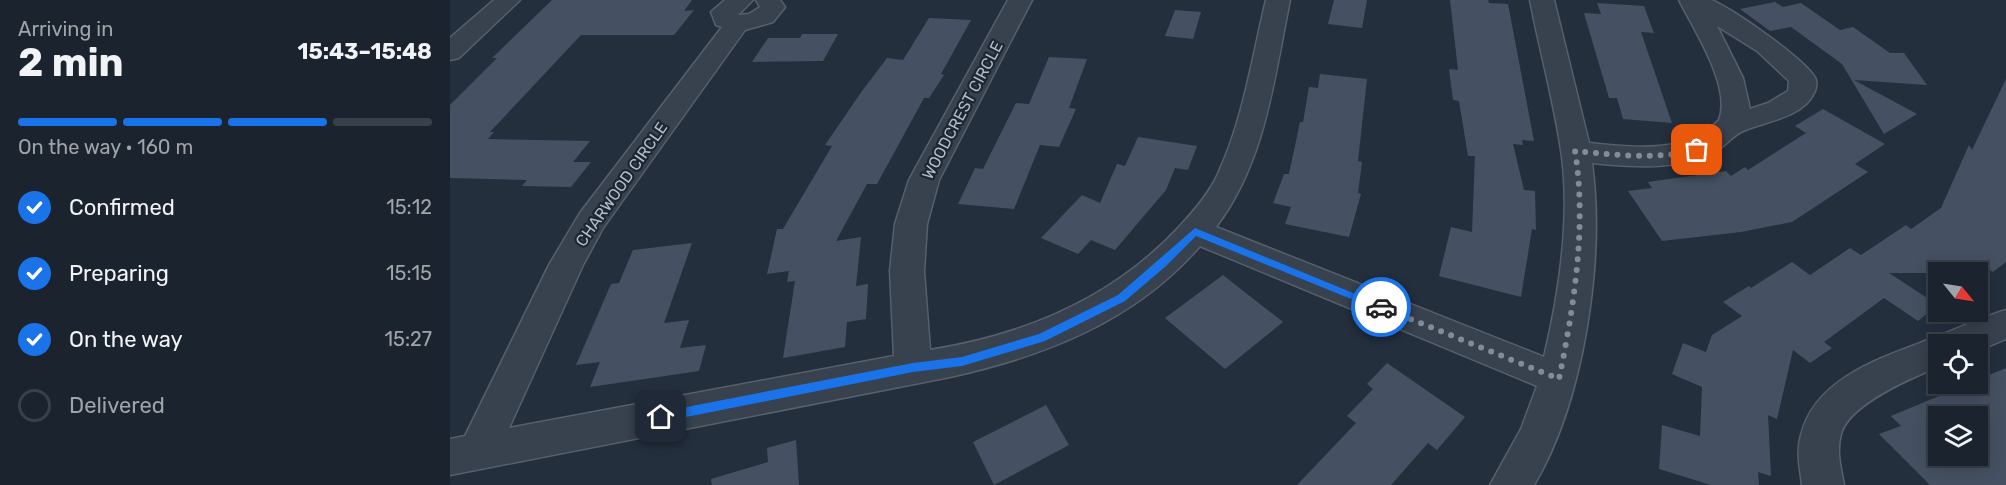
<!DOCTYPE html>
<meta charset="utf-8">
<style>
:root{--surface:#1b232e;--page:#242b36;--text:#f1f3f6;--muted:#a0a4aa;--line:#39404a;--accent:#1a73e8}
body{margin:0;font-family:Rubik,sans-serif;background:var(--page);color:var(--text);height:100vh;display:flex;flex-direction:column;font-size:22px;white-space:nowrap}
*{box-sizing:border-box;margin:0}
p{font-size:20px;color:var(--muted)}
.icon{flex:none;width:33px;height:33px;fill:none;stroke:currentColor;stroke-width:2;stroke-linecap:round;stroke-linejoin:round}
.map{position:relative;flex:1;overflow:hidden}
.panel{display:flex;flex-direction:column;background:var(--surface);width:450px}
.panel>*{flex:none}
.needle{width:39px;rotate:120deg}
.tools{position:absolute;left:1478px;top:262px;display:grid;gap:12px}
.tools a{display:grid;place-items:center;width:60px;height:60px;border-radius:0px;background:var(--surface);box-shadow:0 3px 15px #0003,0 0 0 2px var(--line);font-size:30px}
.pin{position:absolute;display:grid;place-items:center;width:51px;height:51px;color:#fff;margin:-26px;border-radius:12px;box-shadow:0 3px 9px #0006}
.courier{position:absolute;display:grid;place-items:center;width:60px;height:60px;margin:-30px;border:4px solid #1a73e8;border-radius:50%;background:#fff;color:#222;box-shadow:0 2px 8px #0007}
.headline em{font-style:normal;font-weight:700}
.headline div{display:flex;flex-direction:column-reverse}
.headline{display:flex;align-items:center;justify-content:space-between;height:102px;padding:0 18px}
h1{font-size:39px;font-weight:700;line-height:45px}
.bar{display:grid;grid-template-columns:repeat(4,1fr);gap:9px 6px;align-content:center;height:72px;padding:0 18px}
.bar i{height:8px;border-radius:4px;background:var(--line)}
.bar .active{background:var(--accent)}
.bar p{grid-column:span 4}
ol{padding:0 18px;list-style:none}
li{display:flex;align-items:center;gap:18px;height:66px}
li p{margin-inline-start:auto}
li .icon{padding:6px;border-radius:50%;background:var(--accent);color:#fff;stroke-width:4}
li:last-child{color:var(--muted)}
li i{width:33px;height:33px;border:3px solid var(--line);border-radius:50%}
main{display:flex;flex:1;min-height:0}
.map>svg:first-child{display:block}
.building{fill:#455162;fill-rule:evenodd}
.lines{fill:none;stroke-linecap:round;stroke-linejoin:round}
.minor-casing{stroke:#565f6c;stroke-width:3}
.minor{fill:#38414e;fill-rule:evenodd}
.route{fill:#1a73e8}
.done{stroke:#828b98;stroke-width:6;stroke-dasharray:0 10.8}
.labels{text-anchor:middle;stroke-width:4.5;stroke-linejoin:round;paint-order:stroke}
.street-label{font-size:16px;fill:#b4bcc9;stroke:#1d2633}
</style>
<main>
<section class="panel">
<div class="headline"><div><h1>2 min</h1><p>Arriving in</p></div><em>15:43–15:48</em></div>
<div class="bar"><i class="active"></i><i class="active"></i><i class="active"></i><i></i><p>On the way · 160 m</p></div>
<ol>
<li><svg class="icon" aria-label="check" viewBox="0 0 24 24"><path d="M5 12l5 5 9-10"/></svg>Confirmed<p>15:12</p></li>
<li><svg class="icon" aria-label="check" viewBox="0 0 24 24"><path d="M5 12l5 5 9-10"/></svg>Preparing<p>15:15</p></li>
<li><svg class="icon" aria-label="check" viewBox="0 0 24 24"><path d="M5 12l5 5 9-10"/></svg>On the way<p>15:27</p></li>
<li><i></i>Delivered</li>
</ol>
</section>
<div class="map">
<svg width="1556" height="485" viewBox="0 0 1556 485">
<rect width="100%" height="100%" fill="#242f3e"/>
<g class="building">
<polygon points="102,0 242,0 234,11 244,10 224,35 131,35 40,132 44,132 38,139 140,141 123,162 141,162 121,187 72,186 77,180 0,178 0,105 47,58 42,58"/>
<polygon points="884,0 917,0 912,28 878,24"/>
<polygon points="1000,0 1038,0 1039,3 1058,4 1084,141 1072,140 1073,145 1063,144 1074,190 1085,191 1086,230 1082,229 1071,297 989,276 1001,227 1022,232 1025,156 1018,156 1009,101 1003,100 999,69 1008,70"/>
<polygon points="1325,2 1333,7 1351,3 1390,30 1403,27 1440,53 1454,53 1477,85 1404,80 1467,114 1434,134 1392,64 1341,27 1320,31 1290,9"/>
<polygon points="1147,3 1194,6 1204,33 1191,32 1222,123 1173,119 1167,98 1159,98 1134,13 1151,14"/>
<polygon points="725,10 751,12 743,39 715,36"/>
<polygon points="479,18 521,20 491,74 494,75 479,98 474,98 427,184 417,184 386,241 411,237 406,286 418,284 416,319 397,322 395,347 333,358 345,281 337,282 339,271 317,274 327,229 333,229 382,146 375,145 412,91 437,58 453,60"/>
<polygon points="352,34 388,34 373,61 302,62 318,38 350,38"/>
<polygon points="599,57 637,59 619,108 626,109 609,147 590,145 564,209 508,204 525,168 533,169 566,103 579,104"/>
<polygon points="870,74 917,79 908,161 912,162 908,193 911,194 899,237 835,224 841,207 823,203 834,174 839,174 850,122 853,122 859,87 868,88"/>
<polygon points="1556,79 1556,262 1543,272 1535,267 1526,273 1439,273 1488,305 1468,321 1434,298 1374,342 1382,348 1360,363 1343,350 1327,419 1318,415 1321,476 1308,472 1309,485 1261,485 1209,469 1212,425 1250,436 1252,387 1222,374 1233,343 1256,352 1262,335 1292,316 1273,302 1299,286 1301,288 1342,262 1360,275 1400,248 1411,255 1456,225 1461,229 1491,208 1519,145 1522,150"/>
<polygon points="1373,109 1435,144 1405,164 1418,172 1342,222 1291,232 1212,241 1178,191 1202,188 1198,182 1276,171 1281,176 1295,167 1298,170 1356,133 1345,126"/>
<polygon points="688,137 747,146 738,170 725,168 716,190 665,250 641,240 628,254 591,238 632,195 650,203 667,164 675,166"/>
<polygon points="242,243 214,323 239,320 230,348 256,345 249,371 140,387 150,362 126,365 161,284 169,283 183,250"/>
<polygon points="773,275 833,322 775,369 715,318"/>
<polygon points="937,363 1015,417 987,450 978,443 941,485 847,485 906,423 897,416 923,389 917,384"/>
<path d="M 1556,368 L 1556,485 L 1480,485 L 1429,434 L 1451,426 L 1441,416 L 1518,384 L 1527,384 L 1527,380 ZM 1488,417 L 1527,417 L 1527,456 L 1488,456 Z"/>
<polygon points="596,405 619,445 544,485 523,442"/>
<polygon points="346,440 349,485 262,485 261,479 318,462 317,448"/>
</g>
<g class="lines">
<g class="minor-casing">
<g id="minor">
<polygon points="44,0 70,0 9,58 0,60 0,38"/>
<path d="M 275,0 L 303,0 L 288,15 L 299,14 L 310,7 L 306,0 L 330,0 L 335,7 L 323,22 L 295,30 L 153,228 L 133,265 L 59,428 L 444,356 L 440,271 L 445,224 L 459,180 L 558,0 L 582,0 L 489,180 L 477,224 L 474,271 L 480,350 C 575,335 663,298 729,227 C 743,212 758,195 767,176 C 793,121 802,58 816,0 L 840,0 C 824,78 816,161 766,227 L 1094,357 C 1109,294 1120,221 1112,157 C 1105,105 1090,52 1080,0 L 1104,0 L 1139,143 C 1183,147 1235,155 1269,120 C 1282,87 1244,30 1229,0 C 1238,0 1252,0 1261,0 C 1279,6 1361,63 1366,80 C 1367,83 1366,90 1364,93 C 1352,118 1316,121 1293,131 C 1283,135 1275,147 1264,152 C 1226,171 1183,167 1142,163 C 1155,260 1134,401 1084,485 L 1040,485 L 1071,429 L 1087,386 L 750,246 C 685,321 595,356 500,377 L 0,475 L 0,439 L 15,436 L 99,265 L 130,213 L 272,27 L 266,25 L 261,12 ZM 1267,26 L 1307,51 L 1339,81 L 1338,91 L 1318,103 L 1300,109 L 1293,78 Z"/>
<path d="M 1556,310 L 1556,339 L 1527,351 L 1527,345 L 1488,345 L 1488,367 C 1461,378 1399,404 1391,434 C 1386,452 1391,468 1394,485 L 1352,485 C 1350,467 1346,452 1351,435 C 1366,375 1438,356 1488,336 C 1509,328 1533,317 1556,310 Z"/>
</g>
</g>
<use href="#minor" class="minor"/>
</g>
<polygon class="route" points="745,228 937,307 935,310 928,310 746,236 716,266 675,301 595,341 512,366 463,372 211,422 205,417 211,412 463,363 512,357 589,334 668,295"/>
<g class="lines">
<path class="done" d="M 931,307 L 1109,379 C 1124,306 1137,225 1125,151 C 1166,155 1206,160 1247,150"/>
</g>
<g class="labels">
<g class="street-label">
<text transform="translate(512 110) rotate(-62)" y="6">WOODCREST CIRCLE</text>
<text transform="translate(171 184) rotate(-55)" y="6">CHARWOOD CIRCLE</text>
</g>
</g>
</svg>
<div class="tools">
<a><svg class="needle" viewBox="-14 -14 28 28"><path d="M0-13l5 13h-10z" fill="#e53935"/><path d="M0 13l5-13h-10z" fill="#a0a4aa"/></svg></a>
<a><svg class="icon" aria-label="locate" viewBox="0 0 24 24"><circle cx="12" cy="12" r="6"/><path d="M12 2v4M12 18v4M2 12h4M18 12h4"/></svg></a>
<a><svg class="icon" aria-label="layers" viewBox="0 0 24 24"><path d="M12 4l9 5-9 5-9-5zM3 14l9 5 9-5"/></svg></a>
</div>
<div class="pin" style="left:1247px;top:150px;background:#ea580c"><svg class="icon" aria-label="bag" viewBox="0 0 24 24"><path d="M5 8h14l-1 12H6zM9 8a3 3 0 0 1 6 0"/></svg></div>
<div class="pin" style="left:211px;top:417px;background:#1f2937"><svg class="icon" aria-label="home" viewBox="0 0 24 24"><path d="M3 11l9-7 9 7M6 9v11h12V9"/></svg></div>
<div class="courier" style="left:931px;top:307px"><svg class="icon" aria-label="car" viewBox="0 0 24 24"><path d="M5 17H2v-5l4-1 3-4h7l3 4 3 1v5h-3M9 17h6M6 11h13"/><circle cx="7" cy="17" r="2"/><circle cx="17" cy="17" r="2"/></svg></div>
</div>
</main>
